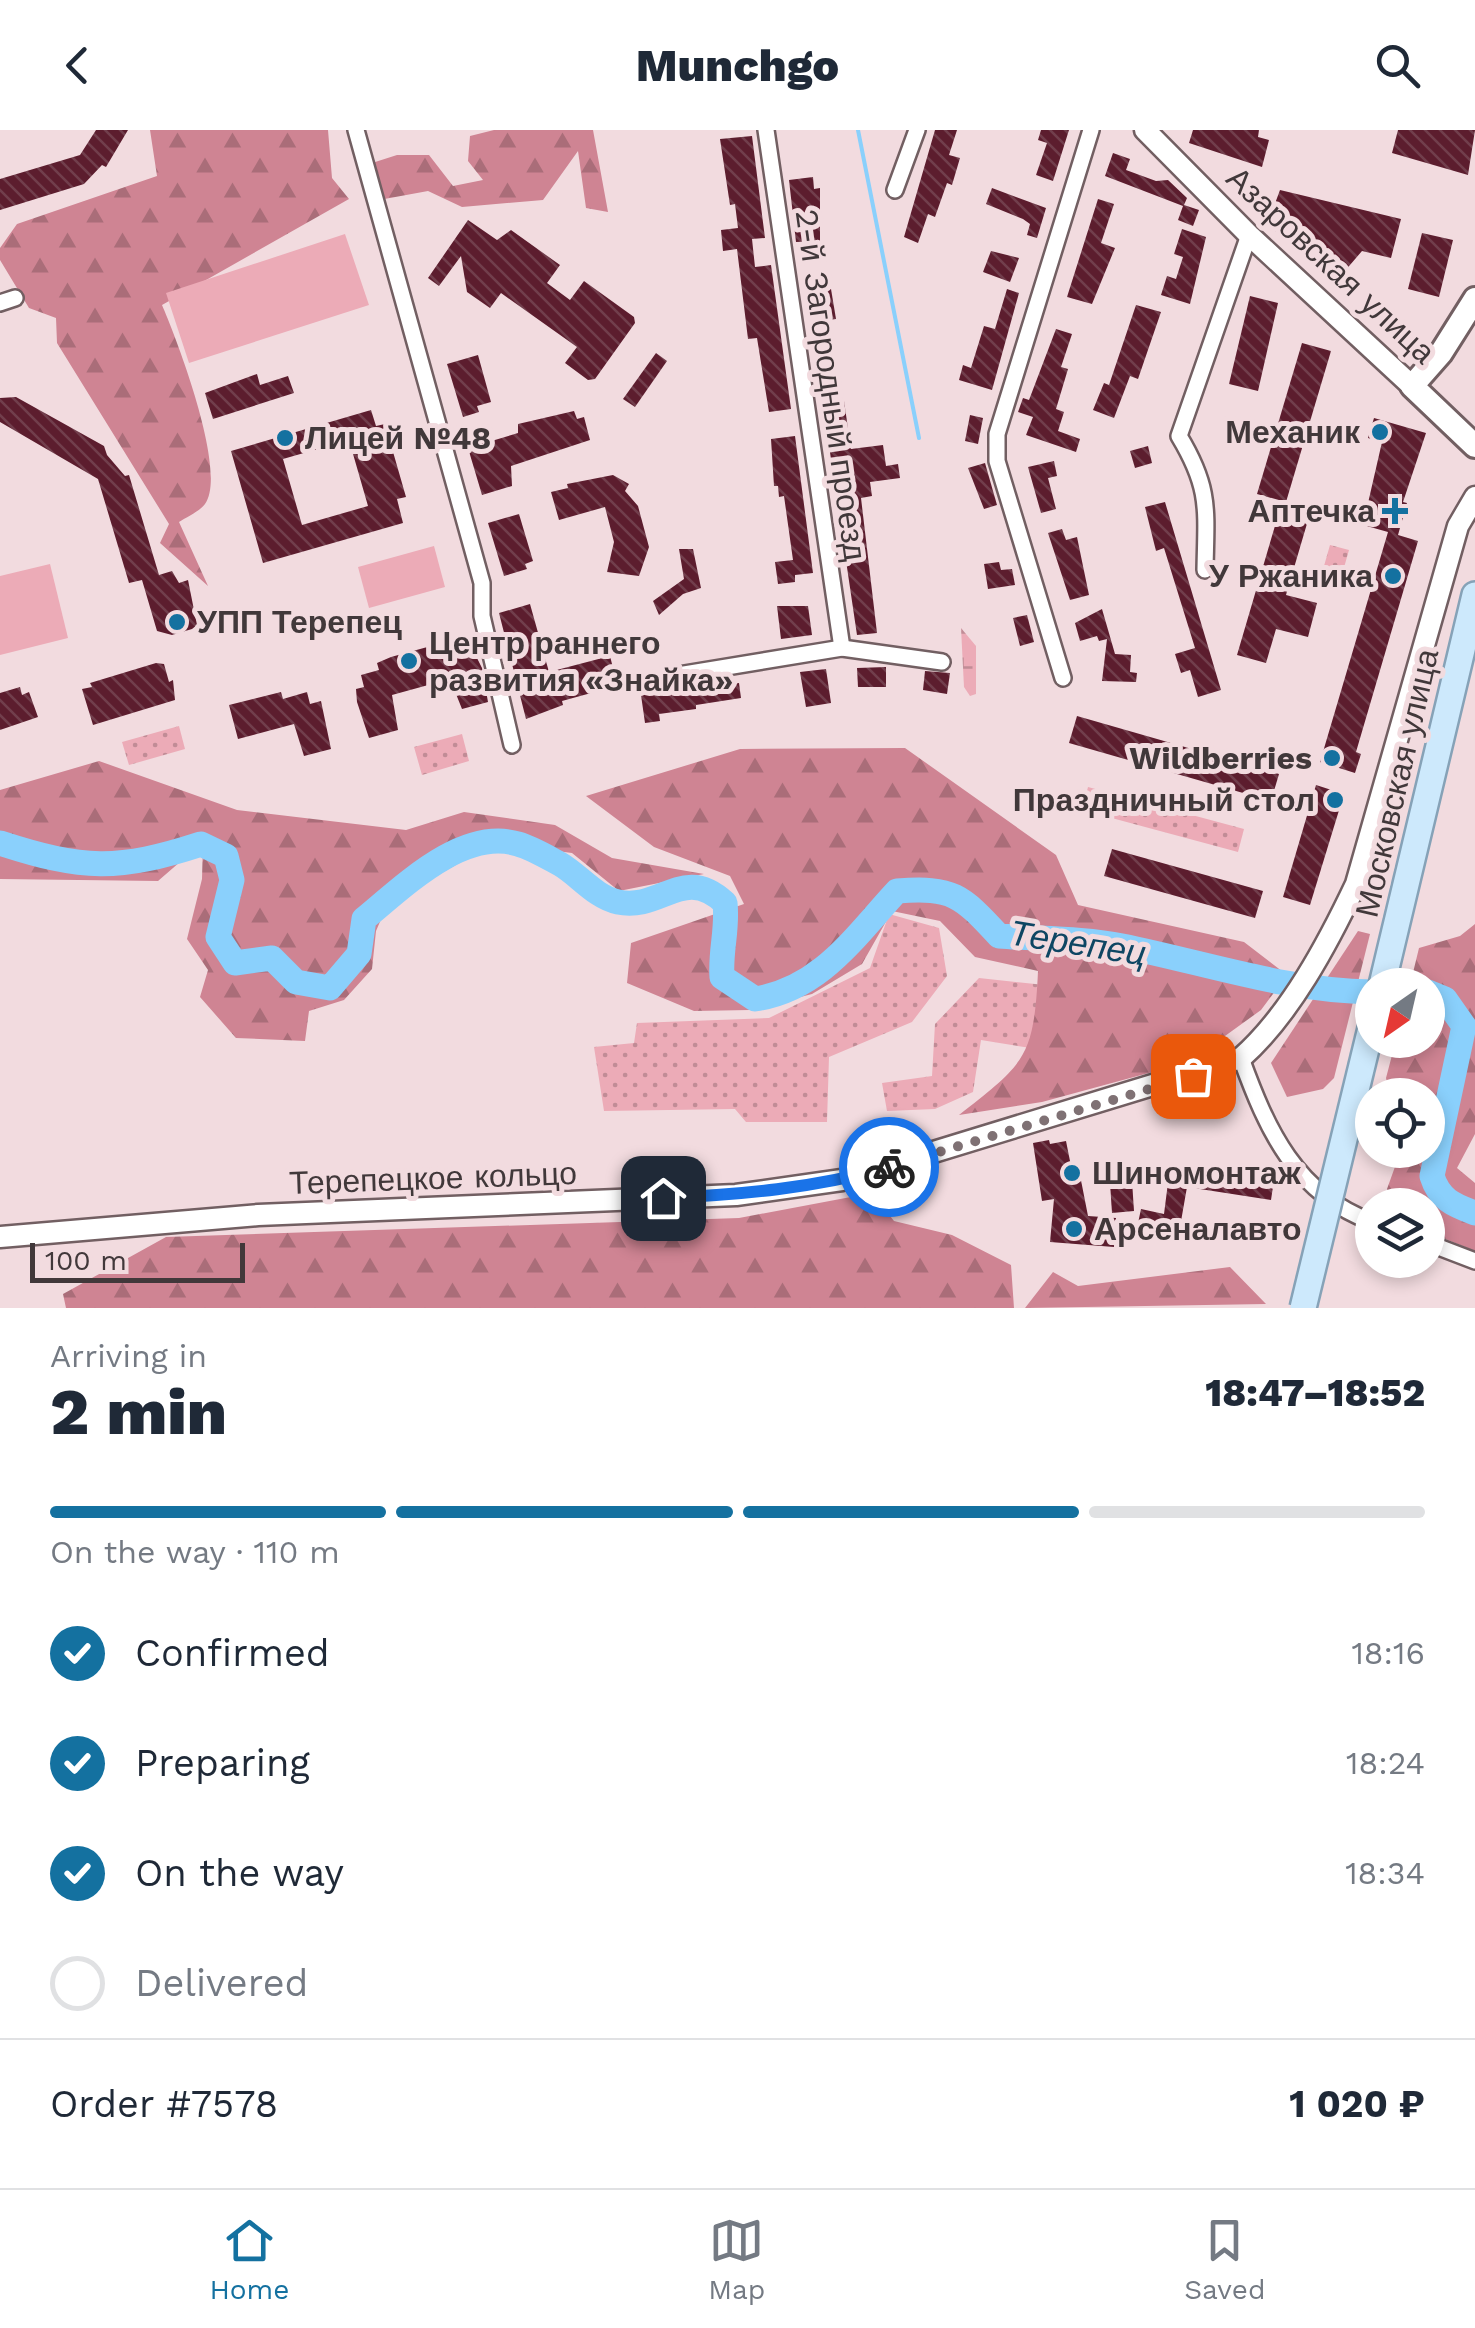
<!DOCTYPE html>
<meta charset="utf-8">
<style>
:root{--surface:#fff;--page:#f6f6f7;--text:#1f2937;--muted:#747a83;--line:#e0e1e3;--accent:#1471a0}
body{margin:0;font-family:"Work Sans",sans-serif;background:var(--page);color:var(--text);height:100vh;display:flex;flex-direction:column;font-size:38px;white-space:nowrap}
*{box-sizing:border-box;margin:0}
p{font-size:32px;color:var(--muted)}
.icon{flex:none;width:55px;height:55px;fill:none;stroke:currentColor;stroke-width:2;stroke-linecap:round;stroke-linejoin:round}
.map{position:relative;height:1178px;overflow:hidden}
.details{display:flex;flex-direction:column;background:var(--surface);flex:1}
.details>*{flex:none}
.needle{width:65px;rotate:214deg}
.fabs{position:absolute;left:1355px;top:838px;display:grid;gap:20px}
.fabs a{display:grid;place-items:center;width:90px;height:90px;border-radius:50%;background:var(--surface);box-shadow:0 5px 15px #0003;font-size:50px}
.scale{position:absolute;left:30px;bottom:25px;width:215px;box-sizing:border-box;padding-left:10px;border:5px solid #41383a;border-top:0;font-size:28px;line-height:35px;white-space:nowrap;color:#41383a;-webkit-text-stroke:8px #f2dbdf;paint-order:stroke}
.pin{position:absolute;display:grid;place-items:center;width:85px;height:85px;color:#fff;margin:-42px;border-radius:20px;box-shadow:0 5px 15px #0006}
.courier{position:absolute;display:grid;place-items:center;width:100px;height:100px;margin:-50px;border:8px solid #1a73e8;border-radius:50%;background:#fff;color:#222;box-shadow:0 2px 12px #0007}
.head em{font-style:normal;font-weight:800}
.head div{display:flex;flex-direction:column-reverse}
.head{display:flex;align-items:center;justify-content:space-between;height:170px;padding:0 50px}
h1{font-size:65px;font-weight:800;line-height:75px}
.bar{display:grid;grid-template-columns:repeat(4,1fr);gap:15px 10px;align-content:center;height:120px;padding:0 50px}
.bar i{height:12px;border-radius:8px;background:var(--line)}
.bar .current{background:var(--accent)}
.bar p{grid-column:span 4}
.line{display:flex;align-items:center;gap:25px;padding:0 50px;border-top:2px solid var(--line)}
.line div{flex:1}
ol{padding:0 50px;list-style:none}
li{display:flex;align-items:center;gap:30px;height:110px}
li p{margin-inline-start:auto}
li .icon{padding:10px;border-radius:50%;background:var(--accent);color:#fff;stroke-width:4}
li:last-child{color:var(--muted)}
li i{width:55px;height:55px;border:5px solid var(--line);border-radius:50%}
header{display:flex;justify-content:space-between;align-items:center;height:130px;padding:0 50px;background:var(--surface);font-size:45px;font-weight:800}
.tabs{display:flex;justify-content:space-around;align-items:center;height:140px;border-top:2px solid var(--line);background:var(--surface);font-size:28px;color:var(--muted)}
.tabs a{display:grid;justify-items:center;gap:5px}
.tabs .current{color:var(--accent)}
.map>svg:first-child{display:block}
.green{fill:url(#green-dots)}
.forest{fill:url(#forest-firs)}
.wetland{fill:url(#wetland-marsh)}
.pitch{fill:#ecabb7}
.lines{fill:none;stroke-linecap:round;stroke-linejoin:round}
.stream{stroke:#8ad0fc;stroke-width:4}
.river{stroke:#8ad0fc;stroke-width:25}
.building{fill:url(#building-back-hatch);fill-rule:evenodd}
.minor-casing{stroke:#725f62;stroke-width:20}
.tertiary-casing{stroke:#725f62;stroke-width:25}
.secondary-casing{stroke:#725f62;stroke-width:28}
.primary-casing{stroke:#86a2b7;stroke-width:30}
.minor{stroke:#fff;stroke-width:15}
.tertiary{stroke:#fff;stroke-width:20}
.secondary{stroke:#fff;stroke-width:22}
.primary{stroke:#cde9fc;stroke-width:25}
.primary-bridge-casing{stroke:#86a2b7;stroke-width:30;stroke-linecap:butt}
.primary-bridge{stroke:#cde9fc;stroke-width:25}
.done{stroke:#7f7174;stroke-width:10;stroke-dasharray:0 18}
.route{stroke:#1a73e8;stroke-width:12}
.poi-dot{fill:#1471a0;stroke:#f2dbdf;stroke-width:4}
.labels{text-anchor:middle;stroke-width:10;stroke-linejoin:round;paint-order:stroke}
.street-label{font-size:32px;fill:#41383a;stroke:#f2dbdf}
.poi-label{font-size:32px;font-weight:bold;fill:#41383a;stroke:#f2dbdf;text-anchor:end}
.water-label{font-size:35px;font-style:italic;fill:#0e4663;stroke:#f2dbdf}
</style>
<header><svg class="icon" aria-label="back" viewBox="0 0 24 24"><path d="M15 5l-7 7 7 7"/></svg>Munchgo<svg class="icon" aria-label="search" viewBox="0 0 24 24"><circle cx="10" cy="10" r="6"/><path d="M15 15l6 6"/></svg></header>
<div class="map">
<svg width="1475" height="1178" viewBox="0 0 1475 1178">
<defs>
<pattern id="green-dots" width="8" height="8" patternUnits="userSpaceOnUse" patternTransform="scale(2.5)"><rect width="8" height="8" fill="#ecabb7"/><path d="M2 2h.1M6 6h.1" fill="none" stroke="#c18c96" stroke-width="1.8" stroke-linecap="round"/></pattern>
<pattern id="forest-firs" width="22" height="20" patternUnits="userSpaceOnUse" patternTransform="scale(2.5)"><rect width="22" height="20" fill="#cf8493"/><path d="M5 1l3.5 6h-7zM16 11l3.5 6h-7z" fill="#aa6d79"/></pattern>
<pattern id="wetland-marsh" width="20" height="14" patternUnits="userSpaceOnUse" patternTransform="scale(2.5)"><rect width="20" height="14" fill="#ecabb7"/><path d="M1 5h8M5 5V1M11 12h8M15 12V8" fill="none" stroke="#c18c96"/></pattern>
<pattern id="building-back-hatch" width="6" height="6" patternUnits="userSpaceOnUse" patternTransform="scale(2.5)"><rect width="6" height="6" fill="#5c1d2e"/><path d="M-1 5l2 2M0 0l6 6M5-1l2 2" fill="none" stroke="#713e4c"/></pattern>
</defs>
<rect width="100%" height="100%" fill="#f2dbdf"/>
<g class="green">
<polygon points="1330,415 1349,420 1339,455 1320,450"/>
<polygon points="179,596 185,619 129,635 122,612"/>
<polygon points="462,604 469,631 422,645 414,617"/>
<polygon points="1088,657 1244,699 1238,722 1082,680"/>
<polygon points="889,784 939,798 947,846 912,892 829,927 827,992 746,992 735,979 604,981 594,917 634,913 637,893 769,888 870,838"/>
<polygon points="979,848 1054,856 1037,919 981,910 973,962 935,979 887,981 882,953 932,946 935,894"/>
</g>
<g class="forest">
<path d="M 150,0 L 328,0 L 332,48 L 349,69 L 162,175 C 177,210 228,342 205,374 C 200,381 187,387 179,392 L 208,456 L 160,413 L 169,394 L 57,213 L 56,188 L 29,178 L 0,130 L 0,118 L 17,94 L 157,46 Z"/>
<polygon points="494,0 593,0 608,82 586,78 578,21 543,70 462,77 428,61 379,70 372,33 397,25 429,25 453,56 483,50 468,31 470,6"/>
<path d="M 905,618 L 1056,725 L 1078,775 L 1244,812 L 1287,845 L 1261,880 L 1189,932 L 1042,972 L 959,985 C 1025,933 1034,928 1038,841 L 975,827 L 940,791 L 892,781 L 862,834 L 812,864 L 750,880 L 694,881 L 627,853 L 631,813 L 744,774 L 730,746 L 654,717 L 586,666 L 740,619 Z"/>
<polygon points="99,631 237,680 406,700 464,682 555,695 612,728 704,744 619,761 572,723 495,713 388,773 376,801 372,839 344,870 309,881 305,911 236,908 200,867 208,840 187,809 202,749 203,712 158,751 0,749 0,660"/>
<polygon points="1475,794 1475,1004 1457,1038 1475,1053 1475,1121 1428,1102 1428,1075 1394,1075 1387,1059 1401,1020 1428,1020 1428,965 1390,965 1386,948 1396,910 1428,910 1428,855 1410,855 1419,818 1460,806"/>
<polygon points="1358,801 1370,804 1334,948 1323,959 1287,967 1271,933"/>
<polygon points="872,1063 894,1091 952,1105 1011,1135 1014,1178 66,1178 63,1164 166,1107 739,1088"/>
<polygon points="1230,1137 1266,1174 1025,1178 1053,1142 1078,1156"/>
</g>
<polygon class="wetland" points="961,498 976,516 976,564 970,566 964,557"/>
<g class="pitch">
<polygon points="345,104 369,175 189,233 166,163"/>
<polygon points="434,416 445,457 369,478 358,437"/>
<polygon points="50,434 68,508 0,525 0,446"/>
</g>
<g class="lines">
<polyline class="stream" points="858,0 919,308"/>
<g class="river">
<path d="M 0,713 C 83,740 118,741 201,714 L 226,726 L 232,750 L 218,807 L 235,833 L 272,828 L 296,852 L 330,858 L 359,824 L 364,789 C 403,757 463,697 518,714 C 532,718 547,727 560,734 C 579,745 595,767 618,772 C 662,781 683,734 725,773 C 728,799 720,821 722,847 L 755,869 C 821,859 855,806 897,761 C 953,757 961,765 999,806 C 1039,809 1083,808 1122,816 C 1206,833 1287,861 1372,862"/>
<path d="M 1428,862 L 1445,869 L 1464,896 L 1432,1046 C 1439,1069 1453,1075 1475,1083"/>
</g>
</g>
<g class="building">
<polygon points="96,0 128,0 106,37 102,35 84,54 0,80 0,49 80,25"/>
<polygon points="935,0 957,0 949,25 960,28 952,55 947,53 935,87 928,84 918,113 904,107"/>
<polygon points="1041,0 1069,0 1053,51 1036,45 1047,13 1038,10"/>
<polygon points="1193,0 1259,0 1258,7 1269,10 1262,37 1189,13"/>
<polygon points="1398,0 1475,0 1468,45 1392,23"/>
<polygon points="752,6 765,108 752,109 755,137 771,135 791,279 769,282 757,208 748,209 737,119 723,121 721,100 738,98 735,74 730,75 720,9"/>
<polygon points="1113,23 1130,29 1126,40 1156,51 1168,50 1187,68 1184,75 1199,80 1193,96 1178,90 1183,76 1105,46"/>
<polygon points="813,47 814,59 820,58 820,111 796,112 789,50"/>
<polygon points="992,58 1046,78 1037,108 1027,105 1030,94 1023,89 986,74"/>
<polygon points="1280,60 1401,89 1391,128 1362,121 1344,142 1294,101 1288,110 1267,95"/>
<polygon points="1098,69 1114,74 1101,113 1115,118 1092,174 1067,167"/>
<polygon points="468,90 497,110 511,100 560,135 547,153 570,170 584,151 634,187 635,193 595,249 588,250 565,233 577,217 501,163 490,178 467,162 461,126 439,156 428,148"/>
<polygon points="1182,99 1206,107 1190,174 1161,165 1167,146 1176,149 1183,127 1174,124"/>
<polygon points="1422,103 1453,110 1439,167 1408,159"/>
<polygon points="991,121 1019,128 1010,152 983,142"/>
<polygon points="831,159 836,189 811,193 806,163"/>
<polygon points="1007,159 1019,163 992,260 959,250 963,235 971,238 984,196 995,199"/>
<polygon points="1250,166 1278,173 1258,261 1229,254"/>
<polygon points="1136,175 1161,182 1138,249 1130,246 1114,288 1093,280 1104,253 1109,255"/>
<polygon points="1056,199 1072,204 1061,237 1068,239 1056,279 1064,282 1058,301 1080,309 1076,322 1026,305 1033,287 1018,282 1023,268 1029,270"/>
<polygon points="1302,213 1331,221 1286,372 1257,364"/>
<polygon points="656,223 667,231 635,277 623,269"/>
<polygon points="478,225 491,272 477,276 479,282 463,287 447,234"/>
<polygon points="257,244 260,255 288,246 294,263 213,289 205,263"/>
<polygon points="16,267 104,316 107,325 125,346 129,345 159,445 172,441 179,453 188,450 197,495 192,499 172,505 157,501 142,450 129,453 98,349 0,292 0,268"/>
<polygon points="844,271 851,319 883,315 886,336 898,334 900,348 870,352 872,366 861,368 877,503 857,505 823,275"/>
<path d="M 371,280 L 376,296 L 385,294 L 406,367 L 397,369 L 403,393 L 263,433 L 231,321 ZM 349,310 L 368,376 L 302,395 L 283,329 Z"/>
<polygon points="574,281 577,289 584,287 590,310 511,336 512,356 482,365 468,318 518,303 518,294"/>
<polygon points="970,285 983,288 978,314 965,311"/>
<polygon points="1374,288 1426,303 1403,372 1407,373 1398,405 1418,411 1356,622 1361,624 1355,643 1320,632 1388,402 1363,395 1382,312 1368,308"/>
<polygon points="795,306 813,443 795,445 795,452 778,454 775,432 793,430 784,366 779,367 778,356 774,356 771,309"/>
<polygon points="1148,316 1152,333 1135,338 1130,321"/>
<polygon points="1054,331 1057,346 1048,348 1056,379 1041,383 1028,337"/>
<polygon points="985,333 997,375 984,379 968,338"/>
<polygon points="613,345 629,354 625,361 638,376 649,417 639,446 607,442 614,412 605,377 559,390 551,362 568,358 567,354"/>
<polygon points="1165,372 1221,560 1198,567 1190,540 1181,543 1175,524 1195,518 1164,418 1156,421 1145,377"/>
<polygon points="1282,372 1311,380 1286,465 1317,473 1308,507 1276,499 1266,533 1237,525"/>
<polygon points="519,384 533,431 525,434 527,439 504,446 488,393"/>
<polygon points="1062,399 1066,410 1077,407 1089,465 1070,470 1048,403"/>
<polygon points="679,419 693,419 701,458 683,464 659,485 653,471 684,449"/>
<polygon points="999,432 1001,440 1012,439 1015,455 988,459 984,434"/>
<polygon points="530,474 549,542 610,526 616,550 612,551 613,557 562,571 563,575 526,589 499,483"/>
<polygon points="777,476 808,476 812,505 781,509"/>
<polygon points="1102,479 1115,524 1131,525 1130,542 1137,543 1136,552 1102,551 1107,509 1099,511 1097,506 1080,511 1075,493"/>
<polygon points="1027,485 1034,512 1020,516 1013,488"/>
<polygon points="465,514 469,525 475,524 482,538 488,572 462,579 450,549 392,565 398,600 369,608 357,572 356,559 364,557 361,545 379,540 377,533 391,527 431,516 444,515 445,519"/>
<polygon points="156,533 164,534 169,552 173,550 175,570 93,595 82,559 92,557 90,553"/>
<polygon points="886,537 886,557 858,557 857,538"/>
<polygon points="826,539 831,573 806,577 800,542"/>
<polygon points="925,541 950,543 947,564 923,560"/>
<polygon points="739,553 741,568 696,575 696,579 659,584 660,591 645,593 641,565"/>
<polygon points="20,557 22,565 29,562 38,587 0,600 0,563"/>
<polygon points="281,562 283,569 307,562 310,574 321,571 331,619 304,626 294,594 238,609 229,575"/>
<polygon points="1077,586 1279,644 1271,671 1069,613"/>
<polygon points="1316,655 1344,664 1310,775 1283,767"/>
<polygon points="1112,719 1263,761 1255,788 1104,746"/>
<polygon points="1049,1010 1050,1014 1066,1011 1072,1041 1079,1040 1088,1086 1116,1088 1114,1117 1050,1112 1054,1069 1042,1071 1033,1013"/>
<polygon points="1131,1036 1134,1081 1112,1083 1109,1038"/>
<polygon points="1170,1037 1274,1050 1271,1070 1187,1057 1180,1097 1171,1095 1170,1104 1137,1098 1141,1079 1164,1084"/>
</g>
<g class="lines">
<g class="minor-casing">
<g id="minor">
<polyline points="356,0 482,453 482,486 512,615"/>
<polyline points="766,0 842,518"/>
<polyline points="895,60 917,0"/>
<polyline points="0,173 15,168"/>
<path d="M 1205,440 C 1206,380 1211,359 1179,306 L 1249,105"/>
<polyline points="678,545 842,518 942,532"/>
<polyline points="1063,548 997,331 997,304 1091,0"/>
<path d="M 1241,928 C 1267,1000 1296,1064 1372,1092"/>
<polyline points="1428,1113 1475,1131"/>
</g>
</g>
<g class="tertiary-casing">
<g id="tertiary">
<polyline points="1145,0 1249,105 1412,256"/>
<path d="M 0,1107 L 258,1085 L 736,1065 L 842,1050 L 1241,928 C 1290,885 1328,813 1356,754 L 1458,396 L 1475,367"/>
</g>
</g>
<g class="secondary-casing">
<polyline id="secondary" points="1475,169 1441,223 1412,256 1475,316"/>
</g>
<g class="primary-casing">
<polyline id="primary" points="1382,855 1475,465"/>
</g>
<use href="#minor" class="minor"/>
<use href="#tertiary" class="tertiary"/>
<use href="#secondary" class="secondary"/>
<use href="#primary" class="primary"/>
<g class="primary-bridge-casing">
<polyline id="primary-bridge" points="1303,1178 1372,894"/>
</g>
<use href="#primary-bridge" class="primary-bridge"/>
</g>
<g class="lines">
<polyline class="done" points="889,1037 1193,946"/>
<path class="route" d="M 663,1068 C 740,1065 815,1058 889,1037"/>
</g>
<g class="poi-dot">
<circle cx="1380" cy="302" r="10"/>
<circle cx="285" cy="308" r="10"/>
<path d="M1390 366h10v10h10v10h-10v10h-10v-10h-10v-10h10z"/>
<circle cx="1393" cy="446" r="10"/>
<circle cx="177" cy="492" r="10"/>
<circle cx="409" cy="531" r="10"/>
<circle cx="1332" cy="628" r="10"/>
<circle cx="1335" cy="670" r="10"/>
<circle cx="1072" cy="1043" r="10"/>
<circle cx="1074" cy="1099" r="10"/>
</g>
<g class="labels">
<g class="street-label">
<text transform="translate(1331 135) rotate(43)" y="11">Азаровская улица</text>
<text transform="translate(831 255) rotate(82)" y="11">2-й Загородный проезд</text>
<text transform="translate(1397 653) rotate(-77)" y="11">Московская улица</text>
<text transform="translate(433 1048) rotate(-2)" y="11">Терепецкое кольцо</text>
</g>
<g class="poi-label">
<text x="1360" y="313">Механик</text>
<text x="305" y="319" text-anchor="start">Лицей №48</text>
<text x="1375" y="392">Аптечка</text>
<text x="1373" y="457">У Ржаника</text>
<text x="197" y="503" text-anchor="start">УПП Терепец</text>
<text x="429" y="524" text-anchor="start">Центр раннего<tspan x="429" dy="37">развития «Знайка»</tspan></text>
<text x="1312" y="639">Wildberries</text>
<text x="1315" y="681">Праздничный стол</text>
<text x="1092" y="1054" text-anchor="start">Шиномонтаж</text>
<text x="1094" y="1110" text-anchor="start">Арсеналавто</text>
</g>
<g class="water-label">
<text transform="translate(1078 813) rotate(9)" y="12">Терепец</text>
</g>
</g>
</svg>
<div class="fabs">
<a><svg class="needle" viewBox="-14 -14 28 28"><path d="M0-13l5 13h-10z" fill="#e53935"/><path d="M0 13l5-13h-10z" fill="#747a83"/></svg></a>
<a><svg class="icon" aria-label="locate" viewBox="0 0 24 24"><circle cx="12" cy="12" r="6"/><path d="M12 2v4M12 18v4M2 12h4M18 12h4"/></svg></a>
<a><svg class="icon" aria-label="layers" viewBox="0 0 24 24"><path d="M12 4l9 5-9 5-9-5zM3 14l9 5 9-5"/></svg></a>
</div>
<div class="scale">100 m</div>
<div class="pin" style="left:1193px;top:946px;background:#ea580c"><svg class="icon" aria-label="bag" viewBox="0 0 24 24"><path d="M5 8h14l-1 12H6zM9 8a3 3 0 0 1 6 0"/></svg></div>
<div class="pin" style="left:663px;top:1068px;background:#1f2937"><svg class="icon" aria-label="home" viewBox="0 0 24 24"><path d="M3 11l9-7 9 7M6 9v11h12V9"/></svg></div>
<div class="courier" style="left:889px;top:1037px"><svg class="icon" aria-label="bike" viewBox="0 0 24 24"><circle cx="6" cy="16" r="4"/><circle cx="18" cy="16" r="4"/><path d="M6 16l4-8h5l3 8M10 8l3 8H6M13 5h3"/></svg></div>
</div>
<section class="details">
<div class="head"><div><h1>2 min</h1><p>Arriving in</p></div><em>18:47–18:52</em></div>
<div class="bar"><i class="current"></i><i class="current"></i><i class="current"></i><i></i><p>On the way · 110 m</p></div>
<ol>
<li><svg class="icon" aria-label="check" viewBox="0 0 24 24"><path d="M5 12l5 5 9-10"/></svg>Confirmed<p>18:16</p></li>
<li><svg class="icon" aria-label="check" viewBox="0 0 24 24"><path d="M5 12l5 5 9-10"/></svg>Preparing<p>18:24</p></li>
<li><svg class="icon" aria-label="check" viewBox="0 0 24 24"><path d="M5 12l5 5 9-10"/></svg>On the way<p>18:34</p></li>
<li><i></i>Delivered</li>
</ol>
<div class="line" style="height:130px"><div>Order #7578</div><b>1 020 ₽</b></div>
</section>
<nav class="tabs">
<a class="current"><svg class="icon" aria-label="home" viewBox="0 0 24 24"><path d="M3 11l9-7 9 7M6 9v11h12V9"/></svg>Home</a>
<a><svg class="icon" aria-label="map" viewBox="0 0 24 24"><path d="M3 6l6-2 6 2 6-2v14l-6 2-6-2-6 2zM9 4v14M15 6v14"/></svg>Map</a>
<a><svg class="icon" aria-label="saved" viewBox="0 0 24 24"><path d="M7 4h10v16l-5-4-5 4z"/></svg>Saved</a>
</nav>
